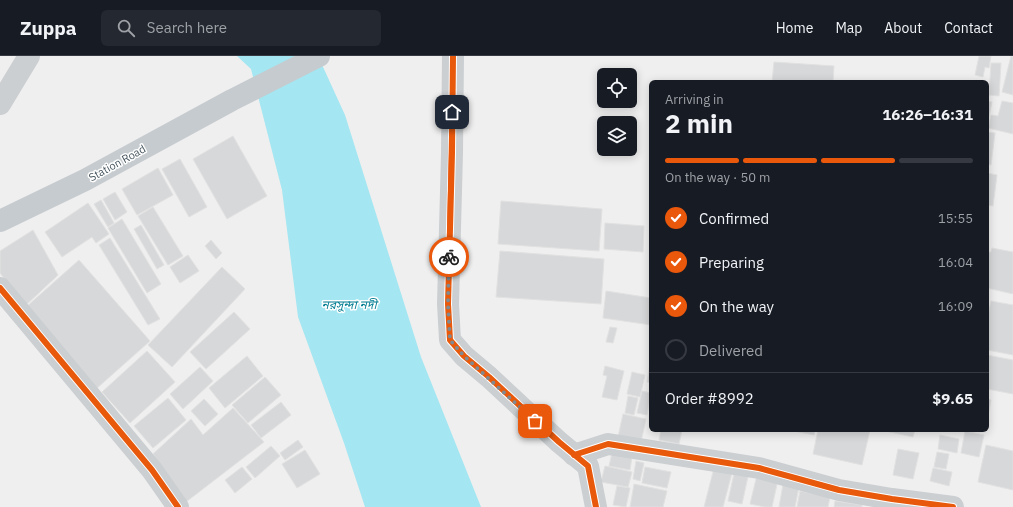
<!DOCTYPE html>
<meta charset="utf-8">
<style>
:root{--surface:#171b24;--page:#242831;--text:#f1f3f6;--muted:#9ea1a6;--line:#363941;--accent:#ea580c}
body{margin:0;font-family:"IBM Plex Sans","Noto Sans Bengali",sans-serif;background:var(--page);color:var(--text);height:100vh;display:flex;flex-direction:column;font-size:15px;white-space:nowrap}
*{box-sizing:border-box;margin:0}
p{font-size:13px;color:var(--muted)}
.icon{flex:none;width:22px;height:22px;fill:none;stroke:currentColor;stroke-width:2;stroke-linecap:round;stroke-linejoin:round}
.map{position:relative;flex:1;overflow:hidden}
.side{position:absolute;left:649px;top:24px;width:340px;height:352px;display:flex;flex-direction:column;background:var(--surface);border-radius:6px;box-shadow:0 2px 10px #0003}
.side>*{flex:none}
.tools{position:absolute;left:597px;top:12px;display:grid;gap:8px}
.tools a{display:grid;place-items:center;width:40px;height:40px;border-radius:6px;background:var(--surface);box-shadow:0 2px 10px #0003;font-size:20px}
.pin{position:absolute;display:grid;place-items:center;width:34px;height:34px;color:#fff;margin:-17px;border-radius:8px;box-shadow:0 2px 6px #0006}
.courier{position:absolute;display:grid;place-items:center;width:40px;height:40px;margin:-20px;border:3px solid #ea580c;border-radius:50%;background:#fff;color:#222;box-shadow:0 1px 5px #0007}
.head em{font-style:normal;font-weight:700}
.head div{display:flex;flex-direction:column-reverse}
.head{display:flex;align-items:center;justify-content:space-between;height:68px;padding:0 16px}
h1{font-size:26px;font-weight:700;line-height:30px}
.bar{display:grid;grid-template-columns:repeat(4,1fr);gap:6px 4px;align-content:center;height:48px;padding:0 16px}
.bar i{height:5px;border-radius:3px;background:var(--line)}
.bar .active{background:var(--accent)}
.bar p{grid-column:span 4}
.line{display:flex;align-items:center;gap:10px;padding:0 16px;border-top:1px solid var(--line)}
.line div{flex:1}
ol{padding:0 16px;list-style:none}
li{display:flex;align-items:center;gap:12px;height:44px}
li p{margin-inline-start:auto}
li .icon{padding:4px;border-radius:50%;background:var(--accent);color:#fff;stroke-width:4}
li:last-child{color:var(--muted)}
li i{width:22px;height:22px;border:2px solid var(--line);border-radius:50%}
header{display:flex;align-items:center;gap:24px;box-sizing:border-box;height:56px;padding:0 20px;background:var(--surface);border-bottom:1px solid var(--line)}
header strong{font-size:19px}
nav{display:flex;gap:22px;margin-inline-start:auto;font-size:14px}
.search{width:280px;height:36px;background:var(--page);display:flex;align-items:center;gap:10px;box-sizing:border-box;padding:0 14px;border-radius:6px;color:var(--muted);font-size:15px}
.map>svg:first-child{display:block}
.water{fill:#a4e6f1}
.building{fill:#d7d8d9;stroke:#e1e1e2}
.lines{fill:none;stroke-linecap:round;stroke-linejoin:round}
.minor{stroke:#cbcfd1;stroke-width:22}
.major{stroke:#c6cbcf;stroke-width:22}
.cycleway-casing{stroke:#fff;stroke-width:8}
.cycleway{stroke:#e8590c;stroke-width:6}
.done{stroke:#818a90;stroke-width:4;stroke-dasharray:0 7.2}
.route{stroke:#ea580c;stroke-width:5}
.labels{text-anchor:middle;stroke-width:3;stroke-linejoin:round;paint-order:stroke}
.street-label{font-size:11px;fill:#45545d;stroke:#fff}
.water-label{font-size:12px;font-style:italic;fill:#057f93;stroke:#fff}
</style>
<header>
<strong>Zuppa</strong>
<div class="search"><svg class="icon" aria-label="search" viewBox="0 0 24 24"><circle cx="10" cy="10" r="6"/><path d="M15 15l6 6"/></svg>Search here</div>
<nav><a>Home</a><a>Map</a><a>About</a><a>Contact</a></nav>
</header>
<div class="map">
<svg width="1013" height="451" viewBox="0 0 1013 451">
<rect width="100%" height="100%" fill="#f0efef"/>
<polygon class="water" points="237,0 318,0 345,59 421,301 481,451 365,451 344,387 298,261 282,134 251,13"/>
<g class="building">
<polygon points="979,0 991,0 989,12 985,11 983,21 975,19"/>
<polygon points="1011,0 1013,0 1013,39 1002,36"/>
<polygon points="774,6 834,10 833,26 772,26"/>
<polygon points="991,7 1001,7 999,40 989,39"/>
<polygon points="987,45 992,46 987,70"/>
<polygon points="1002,45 1013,47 1013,78 988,72 991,59 998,60"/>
<polygon points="987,76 995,77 991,109 987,108"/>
<polygon points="233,80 267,140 227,163 193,103"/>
<polygon points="180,103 207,151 189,161 162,113"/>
<polygon points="158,112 173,139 137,159 122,133"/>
<polygon points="987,117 997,119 993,150 987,149"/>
<polygon points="115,136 127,156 115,164 103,143"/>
<polygon points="101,144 114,167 108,171 94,148"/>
<polygon points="501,145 602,153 599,195 498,188"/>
<polygon points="88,147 109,178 96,187 92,181 62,201 45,176"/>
<polygon points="153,151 183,200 168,209 138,160"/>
<polygon points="122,163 161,228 147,237 108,172"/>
<polygon points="605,167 644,170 643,196 604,193"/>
<polygon points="141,169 164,209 157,213 134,173"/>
<polygon points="33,174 58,219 25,250 0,217 0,195"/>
<polygon points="110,182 160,263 148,269 99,189"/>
<polygon points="211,184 222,197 216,203 205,190"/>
<polygon points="992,192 1013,196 1013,238 987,232 987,213 988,208 987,207 987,196 991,196"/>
<polygon points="500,195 604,203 601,248 496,241"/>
<polygon points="188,199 199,215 180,227 170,211"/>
<polygon points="79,204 150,285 96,333 25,252"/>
<polygon points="222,211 245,233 172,311 148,289"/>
<polygon points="606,235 651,242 651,269 603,262"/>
<polygon points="991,245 1013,249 1013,299 987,294 987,264"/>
<polygon points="234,256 250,273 206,313 190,296"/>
<polygon points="610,271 617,272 613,287 606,286"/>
<polygon points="147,295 175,326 130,367 102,336"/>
<polygon points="987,299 1013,304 1013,338 987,333"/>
<polygon points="247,300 263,320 225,352 209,332"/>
<polygon points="651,302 651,327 647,326"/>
<polygon points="605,310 624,315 617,344 602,341 607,320 603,319"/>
<polygon points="200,311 213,325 183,353 170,338"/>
<polygon points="632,316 645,319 640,341 627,338"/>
<polygon points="265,321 281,339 248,367 232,349"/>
<polygon points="642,335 651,337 647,359 637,357"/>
<polygon points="628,340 638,342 634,359 625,357"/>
<polygon points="168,342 186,364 153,392 134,370"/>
<polygon points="204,343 218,358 205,370 191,355"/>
<polygon points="987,343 991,344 987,366"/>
<polygon points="281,346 291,359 261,382 251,369"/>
<polygon points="233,352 264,386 186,446 153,398 191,363 203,379"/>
<polygon points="623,358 646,363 641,386 618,381"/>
<polygon points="661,374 682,374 679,388 659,384"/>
<polygon points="789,374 815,374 814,379"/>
<polygon points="818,374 870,374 862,409 813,398"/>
<polygon points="881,374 915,374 913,381"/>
<polygon points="965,375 984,379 979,401 961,397"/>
<polygon points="940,379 959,383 957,397 938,393"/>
<polygon points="298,384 303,391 285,404 280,397"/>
<polygon points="986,389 1013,395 1013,434 978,426"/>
<polygon points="271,390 280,400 255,422 246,411"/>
<polygon points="898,393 919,397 913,423 893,419"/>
<polygon points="305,394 320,418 297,432 282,408"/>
<polygon points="937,396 949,398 946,413 934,411"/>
<polygon points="612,397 632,401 630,414 609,410"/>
<polygon points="636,405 644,407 640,425 633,423"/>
<polygon points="605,410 632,416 628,431 601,426"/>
<polygon points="242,411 252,423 235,437 225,424"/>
<polygon points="645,411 671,416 667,432 642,427"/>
<polygon points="714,412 732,417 723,451 704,451"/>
<polygon points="933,412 952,416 949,430 930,425"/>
<polygon points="735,413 749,416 742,448 728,445"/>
<polygon points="757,419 778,424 772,451 765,451 750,448"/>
<polygon points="634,428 667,435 663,451 630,451"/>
<polygon points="783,428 799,431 795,451 779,451"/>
<polygon points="617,430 630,432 626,451 613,449"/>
<polygon points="800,435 830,441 828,451 797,451"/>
<polygon points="835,445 862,449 862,451 834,451"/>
</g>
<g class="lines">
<g class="minor">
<polyline points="453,0 452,97 448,248 450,284 464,300 489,321 559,386 588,410 596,451"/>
<polyline points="0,48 29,0"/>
<polyline points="0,232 152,414 178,451"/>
<polyline points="574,399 608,388 759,412 839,434 892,443 953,451"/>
</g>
<polyline class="major" points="0,165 85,124 232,44 319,0"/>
<g class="cycleway-casing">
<g id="cycleway">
<polyline points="453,0 452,97 448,248 450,284 464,300 489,321 559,386 588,410 596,451"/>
<polyline points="0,232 152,414 178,451"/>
<polyline points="574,399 608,388 759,412 839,434 892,443 953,451"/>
</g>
</g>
<use href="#cycleway" class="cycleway"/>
</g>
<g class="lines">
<polyline class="done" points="449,201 448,248 450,284 464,300 535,365"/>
<polyline class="route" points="449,201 452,56"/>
</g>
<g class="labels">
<g class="street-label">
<text transform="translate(117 107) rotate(-29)" y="4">Station Road</text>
</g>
<g class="water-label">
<text x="349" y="253">নরসুন্দা নদী</text>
</g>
</g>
</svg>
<div class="tools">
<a><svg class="icon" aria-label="locate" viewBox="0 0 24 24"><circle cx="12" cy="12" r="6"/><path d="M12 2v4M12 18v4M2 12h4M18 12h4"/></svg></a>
<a><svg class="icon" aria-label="layers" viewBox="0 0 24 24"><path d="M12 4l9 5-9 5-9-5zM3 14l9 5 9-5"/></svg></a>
</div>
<div class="pin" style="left:535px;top:365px;background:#ea580c"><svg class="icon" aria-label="bag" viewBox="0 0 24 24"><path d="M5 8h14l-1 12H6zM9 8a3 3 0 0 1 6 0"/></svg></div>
<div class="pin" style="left:452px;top:56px;background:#1f2937"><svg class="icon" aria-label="home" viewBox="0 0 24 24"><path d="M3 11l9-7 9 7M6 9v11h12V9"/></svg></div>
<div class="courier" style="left:449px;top:201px"><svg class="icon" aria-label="bike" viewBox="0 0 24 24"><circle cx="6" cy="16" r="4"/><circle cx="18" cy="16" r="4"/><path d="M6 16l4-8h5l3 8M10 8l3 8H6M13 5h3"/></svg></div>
<section class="side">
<div class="head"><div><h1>2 min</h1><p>Arriving in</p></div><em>16:26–16:31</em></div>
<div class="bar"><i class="active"></i><i class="active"></i><i class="active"></i><i></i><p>On the way · 50 m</p></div>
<ol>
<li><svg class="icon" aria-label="check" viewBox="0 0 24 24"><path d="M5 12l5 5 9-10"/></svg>Confirmed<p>15:55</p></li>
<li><svg class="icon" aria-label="check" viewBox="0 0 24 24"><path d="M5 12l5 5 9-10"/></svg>Preparing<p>16:04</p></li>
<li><svg class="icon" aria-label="check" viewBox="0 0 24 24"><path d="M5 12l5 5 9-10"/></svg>On the way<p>16:09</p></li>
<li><i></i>Delivered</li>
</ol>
<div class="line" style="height:52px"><div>Order #8992</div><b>$9.65</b></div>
</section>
</div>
